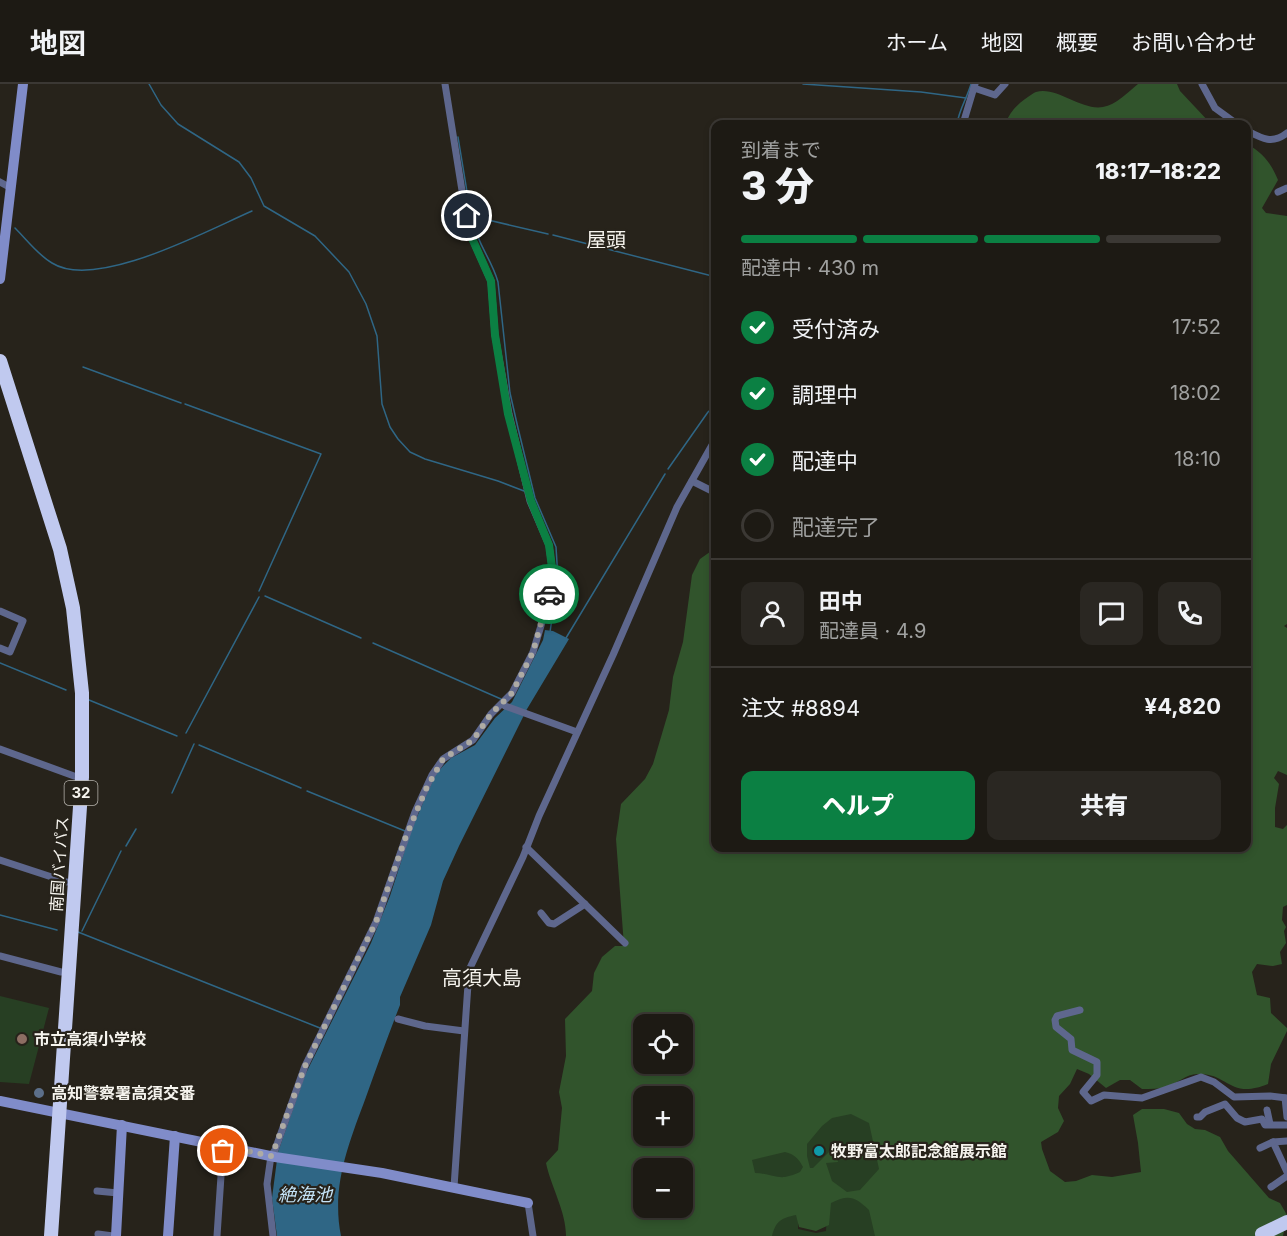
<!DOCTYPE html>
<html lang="ja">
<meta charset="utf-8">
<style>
:root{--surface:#1d1a14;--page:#2a2722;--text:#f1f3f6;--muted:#a0a1a0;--line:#3b3834;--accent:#0b8043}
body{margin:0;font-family:Inter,"Noto Sans JP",sans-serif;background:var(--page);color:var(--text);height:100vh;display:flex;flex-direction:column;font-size:22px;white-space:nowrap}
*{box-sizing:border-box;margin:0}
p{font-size:20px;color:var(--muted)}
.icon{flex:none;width:33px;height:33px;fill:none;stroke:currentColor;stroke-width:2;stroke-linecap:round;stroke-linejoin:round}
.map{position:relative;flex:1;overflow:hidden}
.side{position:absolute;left:711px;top:36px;width:540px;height:732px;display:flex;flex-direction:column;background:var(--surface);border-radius:12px;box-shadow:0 3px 9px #0003,0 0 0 2px var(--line)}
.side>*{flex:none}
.buttons{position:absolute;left:633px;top:930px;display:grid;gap:12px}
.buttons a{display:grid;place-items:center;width:60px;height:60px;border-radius:12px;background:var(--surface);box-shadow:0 3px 9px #0003,0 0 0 2px var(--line);font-size:30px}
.pin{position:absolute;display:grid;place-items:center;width:51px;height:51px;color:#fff;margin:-26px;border:3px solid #fff;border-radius:50%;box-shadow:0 2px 6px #0007}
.courier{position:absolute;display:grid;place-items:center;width:60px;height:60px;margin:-30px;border:4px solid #0b8043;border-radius:50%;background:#fff;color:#222;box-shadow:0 2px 8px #0007}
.headline em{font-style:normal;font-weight:800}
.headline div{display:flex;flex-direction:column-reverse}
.headline{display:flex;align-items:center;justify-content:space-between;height:102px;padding:0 30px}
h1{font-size:39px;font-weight:800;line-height:45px}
.bar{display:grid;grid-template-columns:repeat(4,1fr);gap:9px 6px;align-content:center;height:72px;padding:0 30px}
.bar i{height:8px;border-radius:4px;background:var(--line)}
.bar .selected{background:var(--accent)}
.bar p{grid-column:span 4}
.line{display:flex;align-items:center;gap:15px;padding:0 30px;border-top:2px solid var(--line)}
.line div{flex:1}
.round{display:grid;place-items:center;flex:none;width:63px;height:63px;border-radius:12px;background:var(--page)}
ol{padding:0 30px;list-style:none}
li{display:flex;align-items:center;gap:18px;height:66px}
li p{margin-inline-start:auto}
li .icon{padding:6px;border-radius:50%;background:var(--accent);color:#fff;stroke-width:4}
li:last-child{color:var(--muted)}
li i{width:33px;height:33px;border:3px solid var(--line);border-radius:50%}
.primary-button{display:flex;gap:12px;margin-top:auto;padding:12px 30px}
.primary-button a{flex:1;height:69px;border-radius:12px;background:var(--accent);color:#fff;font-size:24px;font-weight:800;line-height:69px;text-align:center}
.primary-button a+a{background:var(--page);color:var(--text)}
header{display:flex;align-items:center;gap:36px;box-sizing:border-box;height:84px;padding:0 30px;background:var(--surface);border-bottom:2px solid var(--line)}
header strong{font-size:28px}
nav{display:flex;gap:33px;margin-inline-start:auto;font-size:21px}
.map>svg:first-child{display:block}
.green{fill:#273f23}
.forest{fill:#31542c;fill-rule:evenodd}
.water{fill:#2f6685}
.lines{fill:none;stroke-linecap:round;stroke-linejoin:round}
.stream{stroke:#2f6685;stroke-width:1.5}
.street{stroke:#5e678d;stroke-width:7}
.secondary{stroke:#808cc9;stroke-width:10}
.highway{stroke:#c0c9ef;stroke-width:14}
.done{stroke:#aeaba4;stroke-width:6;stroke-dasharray:0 10.8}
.route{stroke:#0b8043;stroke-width:8}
.education-dot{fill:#8d6e63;stroke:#27231b;stroke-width:2}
.service-dot{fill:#5c6f8a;stroke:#27231b;stroke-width:2}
.culture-dot{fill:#0f9aa8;stroke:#27231b;stroke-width:2}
.labels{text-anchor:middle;stroke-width:4.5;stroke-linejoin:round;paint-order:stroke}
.shield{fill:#27231b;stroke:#b8b5af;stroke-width:1.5}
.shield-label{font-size:15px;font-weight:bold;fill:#f6f4ee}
.street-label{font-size:16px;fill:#f6f4ee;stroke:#27231b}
.poi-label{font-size:16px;font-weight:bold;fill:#f6f4ee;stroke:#27231b;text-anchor:start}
.water-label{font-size:18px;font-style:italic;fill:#c4e3f7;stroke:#27231b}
.quarter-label{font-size:20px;fill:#f6f4ee;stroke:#27231b}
</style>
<header>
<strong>地図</strong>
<nav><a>ホーム</a><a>地図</a><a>概要</a><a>お問い合わせ</a></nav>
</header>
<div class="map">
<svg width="1287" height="1152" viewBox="0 0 1287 1152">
<rect width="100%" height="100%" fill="#27231b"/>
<g class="green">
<polygon points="0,912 49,924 29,1000 0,998"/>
<polygon points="727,1014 857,1020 953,1152 769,1152 776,1135 798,1129 798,1145 816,1149 826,1147 827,1126 762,1123"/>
</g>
<g class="forest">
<path d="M 1138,0 L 1177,0 L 1180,7 L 1211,40 L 1005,40 C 1009,30 1015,22 1025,15 C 1028,13 1033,9 1036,8 C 1057,2 1081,27 1103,23 C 1116,21 1128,8 1138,0 Z"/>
<path d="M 1247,60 C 1263,69 1271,79 1278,96 L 1262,124 L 1266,129 L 1287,132 L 1287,540 L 1284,542 L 1287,544 L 1287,691 L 1278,687 L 1274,694 L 1279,700 L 1275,724 L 1275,743 L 1283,745 L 1287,741 L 1287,821 L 1283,823 L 1282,836 L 1286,843 L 1284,847 L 1286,859 L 1280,868 L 1282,880 L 1273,882 L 1257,880 L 1252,888 L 1257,911 L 1270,914 L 1271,929 L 1287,944 L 1287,947 L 1271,980 L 1268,1000 C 1229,1016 1228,988 1197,990 C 1187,990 1176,1000 1166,1003 C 1159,1005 1150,1005 1142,1005 L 1130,996 L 1120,996 L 1106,1004 L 1089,990 L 1077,985 L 1070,1000 L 1059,1012 L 1058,1024 L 1064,1037 L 1058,1048 L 1041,1058 L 1042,1065 L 1050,1087 L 1065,1098 L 1076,1097 L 1092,1091 L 1112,1093 L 1141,1088 L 1138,1059 L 1133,1031 L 1142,1025 L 1164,1025 L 1179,1029 L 1187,1040 L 1195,1045 L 1205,1046 L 1220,1053 L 1228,1067 L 1269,1114 L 1280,1119 L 1287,1131 L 1283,1152 L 875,1152 L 869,1126 C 855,1113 849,1110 831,1119 L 829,1141 L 816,1147 L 799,1143 L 796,1131 C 781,1134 776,1137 772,1152 L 566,1152 C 566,1127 551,1103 546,1079 L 558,1066 L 562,1024 L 559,1008 L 566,972 L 565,935 L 592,907 L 594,889 L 602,873 L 615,862 L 624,862 L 616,755 L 621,720 L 645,695 L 653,680 L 669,626 L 673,593 L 683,558 L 692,491 L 700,475 L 714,465 L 716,466 L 716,764 L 1246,764 ZM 644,940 L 682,940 L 682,980 L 644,980 ZM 644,1012 L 682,1012 L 682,1052 L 644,1052 ZM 851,1030 L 869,1039 L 879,1085 L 860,1106 L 847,1108 L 832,1097 L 826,1079 L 838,1078 L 835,1062 L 813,1084 L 810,1084 L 807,1072 L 807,1060 L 822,1042 L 832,1034 ZM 785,1068 C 794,1070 799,1075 803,1083 L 800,1088 C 796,1090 790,1092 785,1093 C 775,1094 766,1089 755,1089 L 752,1076 ZM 644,1084 L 682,1084 L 682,1124 L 644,1124 Z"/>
</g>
<path class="water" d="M 545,546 L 553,547 L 569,555 L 527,625 L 459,762 L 443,797 L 431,841 L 400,913 L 400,921 C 388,952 377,982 366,1013 C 349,1059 331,1102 341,1152 L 277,1152 L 272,1114 L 278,1068 L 305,991 L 371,859 L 390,812 L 411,747 L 425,714 L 436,690 L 443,682 L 451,674 L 475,661 L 495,634 L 512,618 L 543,556 Z"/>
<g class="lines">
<g class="stream">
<polyline points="149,0 161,21 178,40 239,78 251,94 264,122 315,152 349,188 366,220 377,252 382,320 390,343 398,355 410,368 425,375 498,397 524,407"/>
<polyline points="803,0 921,8 966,14"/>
<path d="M 957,40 C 959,26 967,14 971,0"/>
<polyline points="458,53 471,132 548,150"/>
<path d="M 473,138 C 478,161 492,176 498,198 L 510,309 L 518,344 L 535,414 L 556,463 L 558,495 L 550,548"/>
<path d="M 15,144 C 27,156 38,171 52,179 C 96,207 208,146 252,127"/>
<polyline points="553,151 716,193"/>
<polyline points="83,283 181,319"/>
<polyline points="185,320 321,370 259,507"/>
<polyline points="668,385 708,328 716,321"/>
<polyline points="265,512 361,554"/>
<polyline points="566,554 665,390"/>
<polyline points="373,559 501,615"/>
<polyline points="0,579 66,606"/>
<polyline points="89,616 177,652"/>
<polyline points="186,649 259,513"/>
<polyline points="199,661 301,704"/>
<polyline points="307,707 405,747"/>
<polyline points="172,709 194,660"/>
<polyline points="126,762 136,745"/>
<polyline points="0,831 57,846"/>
<polyline points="82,847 121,767"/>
<polyline points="78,848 320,944"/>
</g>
<g class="street">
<polyline points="1202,0 1215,24 1237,40"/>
<polyline points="974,4 995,11 1005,0"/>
<polyline points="963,40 975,0"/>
<path d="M 1246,46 C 1261,54 1272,61 1287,49"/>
<polyline points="0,98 11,104"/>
<polyline points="1278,108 1287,104"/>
<polyline points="692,397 716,409"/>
<polyline points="0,527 23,537 10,568 0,564"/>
<polyline points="503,619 505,622 577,648"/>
<polyline points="0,665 74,692"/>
<polyline points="526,763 625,859"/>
<polyline points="0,776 67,798"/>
<polyline points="541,829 549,839 554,840 585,820"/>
<polyline points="0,872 61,888"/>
<polyline points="1080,926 1057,932 1055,936 1056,943 1071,955 1072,966 1097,978 1097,991 1083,1008 1091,1017 1104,1011 1142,1014 1201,993 1214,998 1234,1013 1270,1012 1287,1014"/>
<polyline points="398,935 425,942 464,947"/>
<polyline points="1285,1014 1287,1033"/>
<polyline points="1267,1026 1270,1040"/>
<polyline points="1197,1033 1200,1033 1205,1028 1225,1020 1237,1034 1245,1038 1262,1035 1265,1041 1287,1041"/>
<polyline points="1287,1057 1273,1058 1287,1088"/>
<polyline points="1260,1064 1273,1058"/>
<polyline points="454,1103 469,886 523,773 539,732 613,571 677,423 716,354"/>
<polyline points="1271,1103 1287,1092"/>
<polyline points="97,1107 118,1109"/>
<polyline points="528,1119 533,1152"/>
<polyline points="98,1150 113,1152"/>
<polyline points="217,1152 223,1062"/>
<polyline points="273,1152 267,1100 271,1072 275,1066 305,982 376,838 415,728 432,691 443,675 473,656 491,630 512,609 533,568 547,522 553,491 549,461 530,417 509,330 495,251 491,197 471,152 467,138 445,0"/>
</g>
<g class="secondary">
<polyline points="0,195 23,0"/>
<polyline points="0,1017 275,1073 382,1089 528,1119"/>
<polyline points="116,1152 122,1041"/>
<polyline points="168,1152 175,1052"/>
</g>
<g class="highway">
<polyline points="0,277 60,465 73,524 82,609 82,693 51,1152"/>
<polyline points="1262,1150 1287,1138"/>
</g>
</g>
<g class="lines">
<polyline class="done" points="223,1067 223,1062 271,1072 274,1066 305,982 376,838 405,755 426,705 443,675 473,656 491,630 512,609 533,568 549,510"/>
<polyline class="route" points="467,132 471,152 491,197 495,251 508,330 531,417 549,461 553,491 549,510"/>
</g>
<circle class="education-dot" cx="22" cy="955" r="6"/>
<circle class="service-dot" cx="39" cy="1009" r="6"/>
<circle class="culture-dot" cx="819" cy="1067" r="6"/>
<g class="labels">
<rect class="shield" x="64.5" y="697" width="33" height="24" rx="4.5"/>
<g class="shield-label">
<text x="81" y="714">32</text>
</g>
<g class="street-label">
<text transform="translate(59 780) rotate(-86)" y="6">南国バイパス</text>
</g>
<g class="poi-label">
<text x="34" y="961">市立高須小学校</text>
<text x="51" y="1015">高知警察署高須交番</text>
<text x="831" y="1073">牧野富太郎記念館展示館</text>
</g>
<g class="water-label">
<text x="305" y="1117">絶海池</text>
</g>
<g class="quarter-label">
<text x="606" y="163">屋頭</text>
<text x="482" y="901">高須大島</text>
</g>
</g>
</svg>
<div class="buttons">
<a><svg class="icon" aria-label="locate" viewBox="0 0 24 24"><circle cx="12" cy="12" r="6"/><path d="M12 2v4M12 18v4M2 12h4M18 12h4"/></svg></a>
<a>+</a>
<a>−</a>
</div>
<div class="pin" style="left:223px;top:1067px;background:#ea580c"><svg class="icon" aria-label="bag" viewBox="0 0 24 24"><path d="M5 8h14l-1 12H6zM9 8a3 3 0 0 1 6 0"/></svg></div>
<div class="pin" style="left:467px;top:132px;background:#1f2937"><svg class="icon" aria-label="home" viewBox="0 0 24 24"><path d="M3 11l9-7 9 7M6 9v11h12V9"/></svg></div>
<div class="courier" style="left:549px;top:510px"><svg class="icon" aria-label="car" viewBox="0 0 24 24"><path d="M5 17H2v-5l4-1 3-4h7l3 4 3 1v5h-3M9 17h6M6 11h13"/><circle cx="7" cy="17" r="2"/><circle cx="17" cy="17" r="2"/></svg></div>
<section class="side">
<div class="headline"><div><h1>3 分</h1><p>到着まで</p></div><em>18:17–18:22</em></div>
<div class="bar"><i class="selected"></i><i class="selected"></i><i class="selected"></i><i></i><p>配達中 · 430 m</p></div>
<ol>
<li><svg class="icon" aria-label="check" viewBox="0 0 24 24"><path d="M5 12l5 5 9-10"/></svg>受付済み<p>17:52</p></li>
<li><svg class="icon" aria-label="check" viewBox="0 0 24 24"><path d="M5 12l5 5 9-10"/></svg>調理中<p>18:02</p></li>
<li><svg class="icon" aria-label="check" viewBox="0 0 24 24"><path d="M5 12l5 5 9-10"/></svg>配達中<p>18:10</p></li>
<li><i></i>配達完了</li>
</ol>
<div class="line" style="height:108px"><a class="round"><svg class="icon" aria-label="person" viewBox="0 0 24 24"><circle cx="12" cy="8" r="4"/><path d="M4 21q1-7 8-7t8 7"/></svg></a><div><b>田中</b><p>配達員 · 4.9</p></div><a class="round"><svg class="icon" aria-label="chat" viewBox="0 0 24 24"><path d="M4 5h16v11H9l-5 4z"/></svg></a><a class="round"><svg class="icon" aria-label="phone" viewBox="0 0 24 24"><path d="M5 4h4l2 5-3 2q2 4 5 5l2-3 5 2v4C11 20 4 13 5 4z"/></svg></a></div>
<div class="line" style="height:78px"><div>注文 #8894</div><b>¥4,820</b></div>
<div class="primary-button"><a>ヘルプ</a><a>共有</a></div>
</section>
</div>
